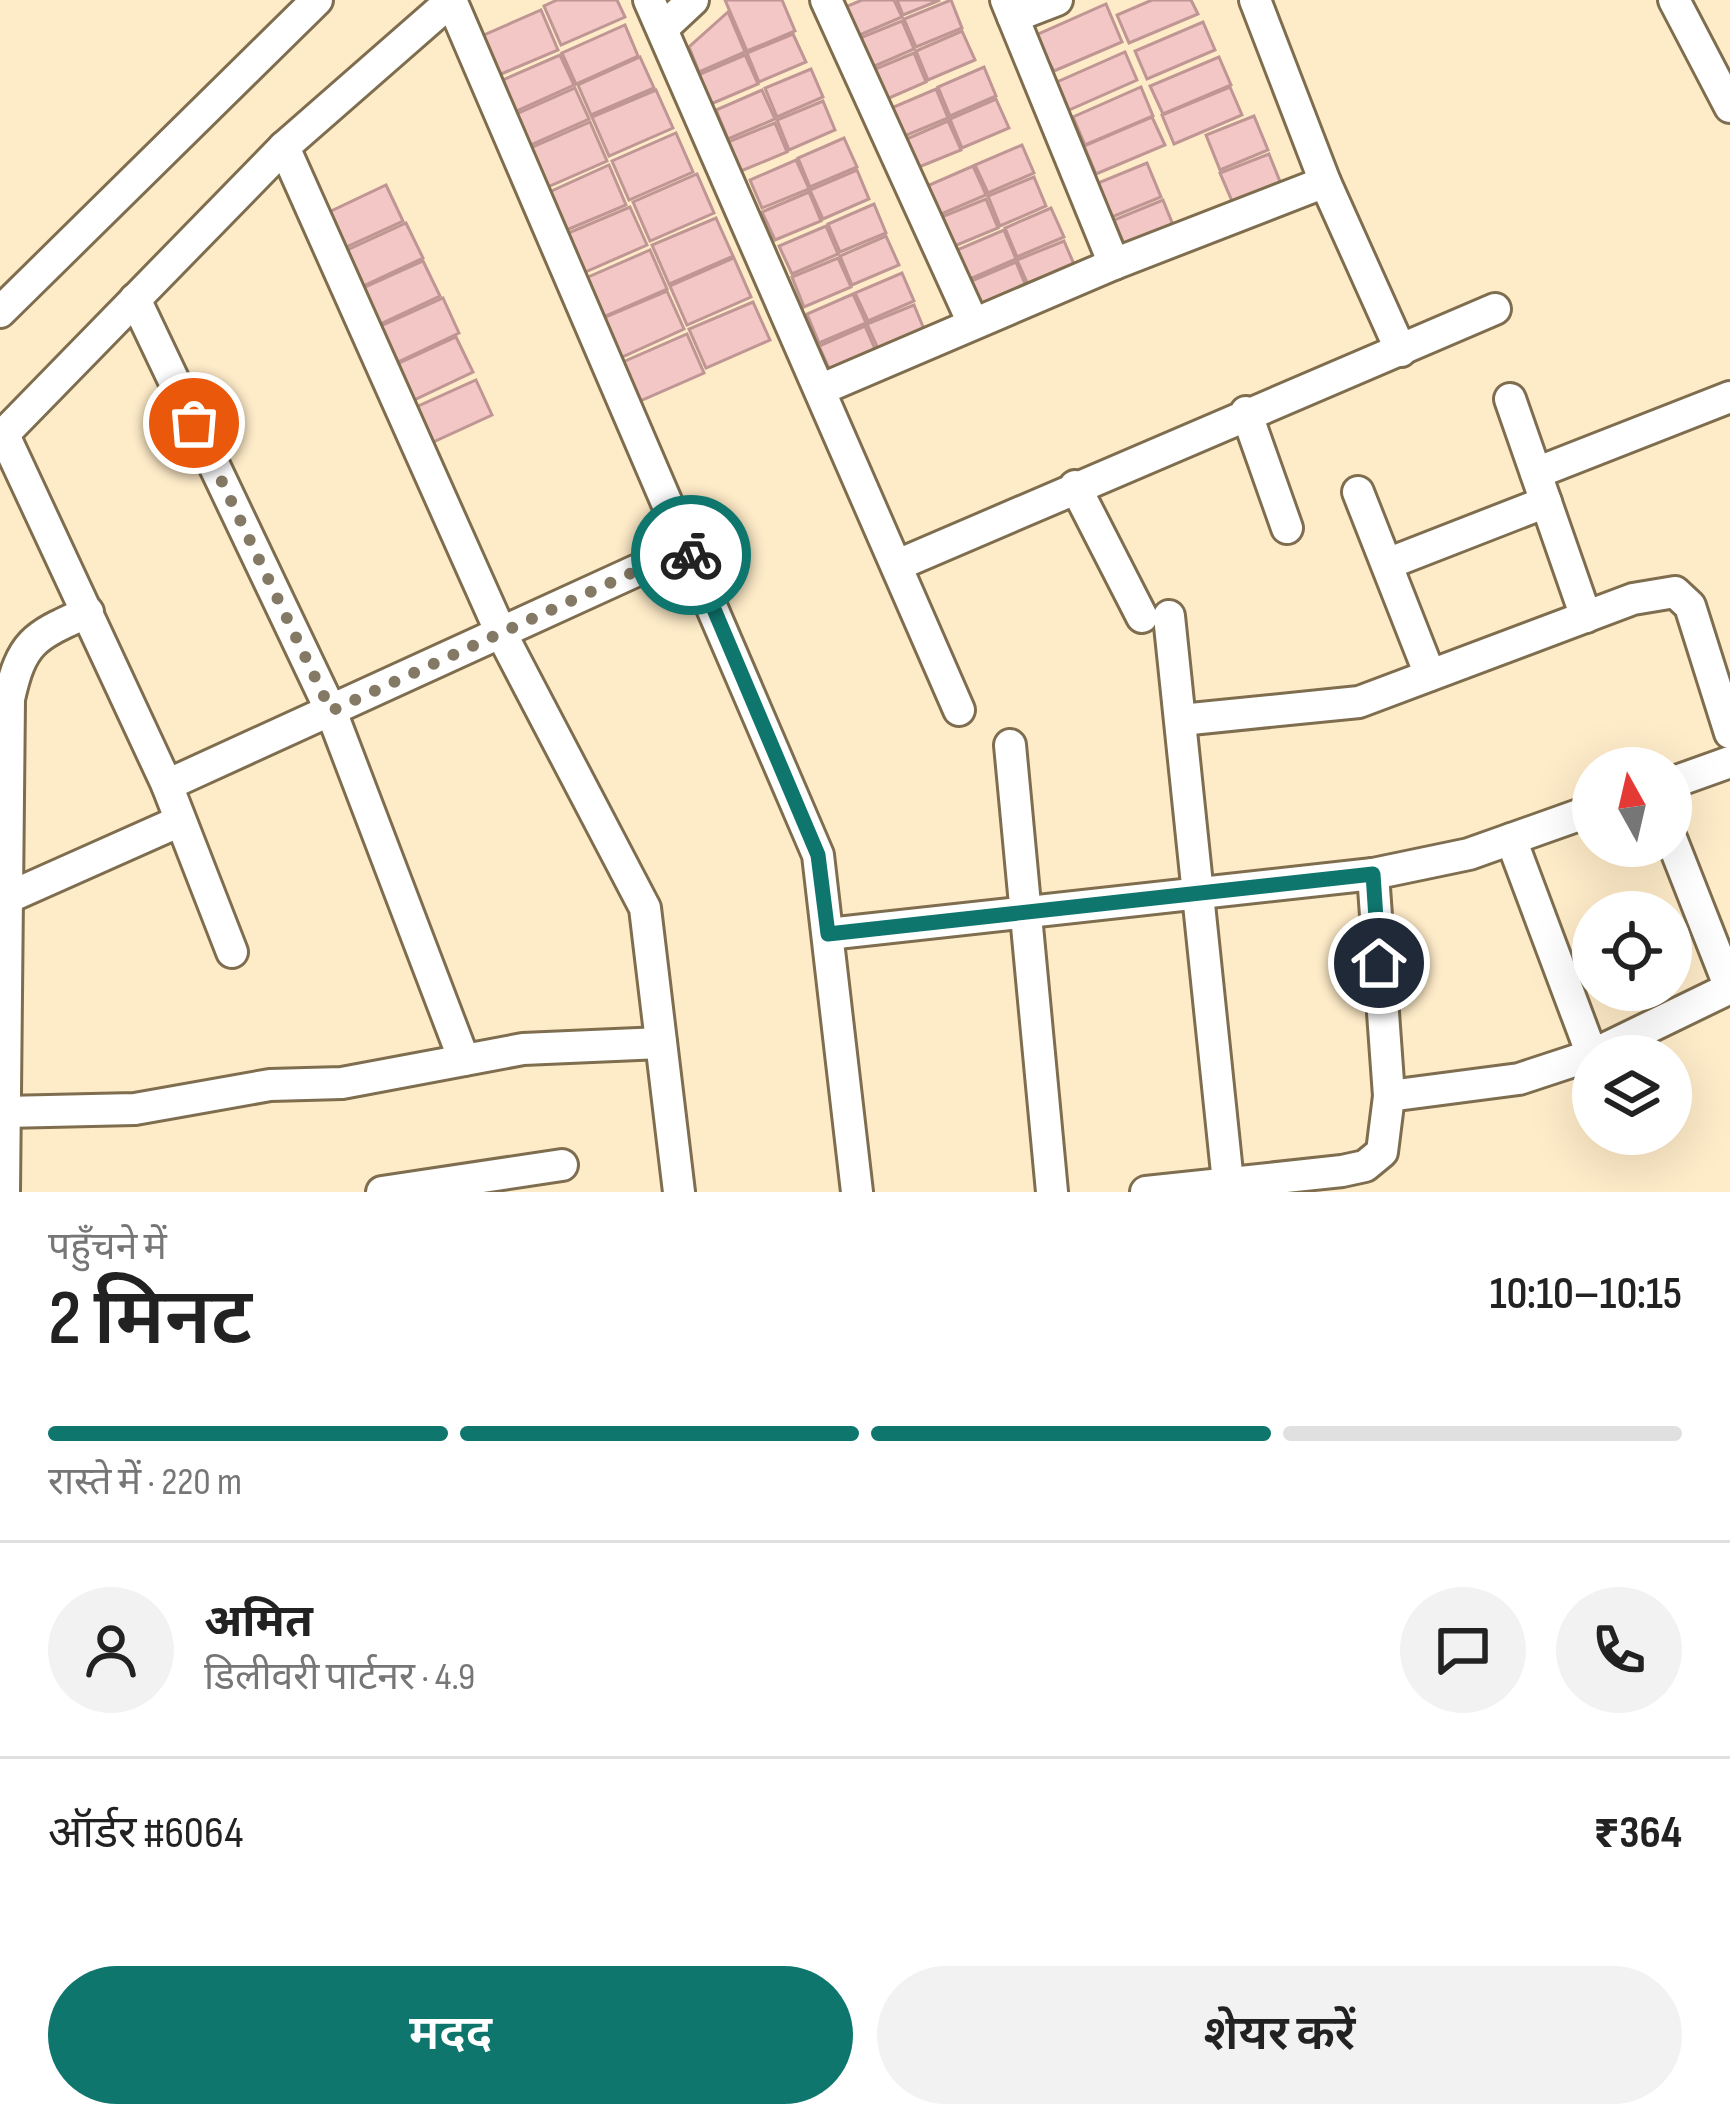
<!DOCTYPE html>
<html lang="hi">
<meta charset="utf-8">
<style>
:root{--surface:#fff;--page:#f2f2f2;--text:#222;--muted:#767676;--line:#e0e0e0;--accent:#0f766e}
body{margin:0;font-family:"Sofia Sans Condensed","Noto Sans Devanagari",sans-serif;background:var(--page);color:var(--text);height:100vh;display:flex;flex-direction:column;font-size:45px;white-space:nowrap}
*{box-sizing:border-box;margin:0}
p{font-size:39px;color:var(--muted)}
.icon{flex:none;width:66px;height:66px;fill:none;stroke:currentColor;stroke-width:2;stroke-linecap:round;stroke-linejoin:round}
.map{position:relative;height:1192px;overflow:hidden}
.sheet{display:flex;flex-direction:column;background:var(--surface);flex:1}
.sheet>*{flex:none}
.needle{width:78px;rotate:352deg}
.buttons{position:absolute;left:1572px;top:747px;display:grid;gap:24px}
.buttons a{display:grid;place-items:center;width:120px;height:120px;border-radius:50%;background:var(--surface);box-shadow:0 12px 48px #0002;font-size:60px}
.pin{position:absolute;display:grid;place-items:center;width:102px;height:102px;color:#fff;margin:-51px;border:6px solid #fff;border-radius:50%;box-shadow:0 3px 12px #0007}
.courier{position:absolute;display:grid;place-items:center;width:120px;height:120px;margin:-60px;border:9px solid #0f766e;border-radius:50%;background:#fff;color:#222;box-shadow:0 3px 15px #0007}
.summary em{font-style:normal;font-weight:600}
.summary div{display:flex;flex-direction:column-reverse}
.summary{display:flex;align-items:center;justify-content:space-between;height:204px;padding:0 48px}
h1{font-size:78px;font-weight:600;line-height:90px}
.bar{display:grid;grid-template-columns:repeat(4,1fr);gap:18px 12px;align-content:center;height:144px;padding:0 48px}
.bar i{height:15px;border-radius:9px;background:var(--line)}
.bar .selected{background:var(--accent)}
.bar p{grid-column:span 4}
.line{display:flex;align-items:center;gap:30px;padding:0 48px;border-top:3px solid var(--line)}
.line div{flex:1}
.round{display:grid;place-items:center;flex:none;width:126px;height:126px;border-radius:63px;background:var(--page)}
.action{display:flex;gap:24px;margin-top:auto;padding:24px 48px}
.action a{flex:1;height:138px;border-radius:72px;background:var(--accent);color:#fff;font-size:48px;font-weight:600;line-height:138px;text-align:center}
.action a+a{background:var(--page);color:var(--text)}
.map>svg:first-child{display:block}
.building{fill:#f3c7c5;stroke:#bf9694;stroke-width:3}
.lines{fill:none;stroke-linecap:round;stroke-linejoin:round}
.street-casing{stroke:#7e6d4e;stroke-width:36}
.street{stroke:#fff;stroke-width:30}
.done{stroke:#847964;stroke-width:12;stroke-dasharray:0 21.6}
.route{stroke:#0f766e;stroke-width:15}
</style>
<div class="map">
<svg width="1730" height="1192" viewBox="0 0 1730 1192">
<rect width="100%" height="100%" fill="#feebc8"/>
<g class="building">
<polygon points="557,0 617,0 625,17 561,45 544,6"/>
<polygon points="725,0 782,0 795,31 747,51"/>
<polygon points="862,0 894,0 902,17 855,37 843,8"/>
<polygon points="897,0 940,0 903,15"/>
<polygon points="951,0 962,28 916,47 904,19"/>
<polygon points="1152,0 1191,0 1198,14 1129,43 1117,15"/>
<polygon points="1106,4 1122,42 1054,71 1034,36"/>
<polygon points="541,10 558,50 494,77 477,38"/>
<polygon points="728,12 745,52 699,72 689,47"/>
<polygon points="902,21 914,49 868,69 855,40"/>
<polygon points="1203,22 1215,50 1147,79 1135,51"/>
<polygon points="625,25 638,56 576,84 562,53"/>
<polygon points="962,31 975,60 928,80 916,51"/>
<polygon points="793,34 806,62 759,82 747,53"/>
<polygon points="1125,52 1137,80 1069,110 1057,82"/>
<polygon points="914,53 926,82 880,102 868,72"/>
<polygon points="560,55 574,85 512,113 498,82"/>
<polygon points="745,55 758,84 711,104 698,75"/>
<polygon points="640,57 654,88 591,115 578,85"/>
<polygon points="1219,57 1231,85 1163,114 1150,86"/>
<polygon points="984,67 996,96 950,116 938,87"/>
<polygon points="811,69 823,97 777,117 765,88"/>
<polygon points="1141,87 1153,116 1085,145 1073,117"/>
<polygon points="1230,87 1242,115 1174,144 1162,115"/>
<polygon points="575,88 589,119 526,147 512,116"/>
<polygon points="936,89 948,118 902,137 889,109"/>
<polygon points="656,90 673,128 609,156 592,117"/>
<polygon points="762,90 775,119 728,139 716,110"/>
<polygon points="996,99 1009,128 962,148 950,119"/>
<polygon points="823,101 835,130 789,150 777,120"/>
<polygon points="1254,116 1268,150 1220,170 1206,135"/>
<polygon points="1152,117 1165,145 1096,174 1084,146"/>
<polygon points="948,121 961,150 914,169 902,141"/>
<polygon points="590,122 607,161 543,189 526,150"/>
<polygon points="775,123 787,152 741,171 728,142"/>
<polygon points="676,133 693,172 629,200 612,161"/>
<polygon points="844,138 857,167 810,187 798,158"/>
<polygon points="1022,145 1034,173 988,193 975,165"/>
<polygon points="1269,154 1283,189 1235,208 1220,173"/>
<polygon points="796,160 809,189 762,208 750,180"/>
<polygon points="1147,163 1161,197 1112,217 1098,183"/>
<polygon points="609,165 626,205 562,232 545,194"/>
<polygon points="973,166 986,195 939,215 927,186"/>
<polygon points="857,170 869,199 823,219 810,190"/>
<polygon points="697,174 714,213 650,241 633,202"/>
<polygon points="1034,177 1046,206 1000,226 988,196"/>
<polygon points="386,185 403,221 342,249 325,214"/>
<polygon points="809,192 821,221 775,240 762,212"/>
<polygon points="986,199 998,228 952,247 939,218"/>
<polygon points="1163,200 1177,235 1128,254 1114,220"/>
<polygon points="874,204 886,233 840,252 828,224"/>
<polygon points="630,207 647,245 583,273 566,234"/>
<polygon points="1051,208 1064,237 1017,257 1005,228"/>
<polygon points="716,218 733,256 669,284 652,245"/>
<polygon points="406,223 423,258 361,287 345,251"/>
<polygon points="826,226 838,254 792,274 779,246"/>
<polygon points="1004,230 1016,259 970,279 957,250"/>
<polygon points="886,236 899,265 852,285 840,256"/>
<polygon points="1064,241 1076,269 1030,289 1017,260"/>
<polygon points="650,250 667,289 603,317 586,278"/>
<polygon points="734,258 751,297 687,325 670,286"/>
<polygon points="838,258 851,287 804,307 792,277"/>
<polygon points="423,261 440,296 378,325 361,289"/>
<polygon points="1016,262 1028,291 982,311 969,282"/>
<polygon points="902,273 914,301 868,321 855,293"/>
<polygon points="667,291 684,329 620,358 603,318"/>
<polygon points="853,294 866,323 819,343 807,314"/>
<polygon points="443,298 459,333 398,362 381,326"/>
<polygon points="753,302 770,340 706,368 689,329"/>
<polygon points="914,305 926,334 880,353 867,324"/>
<polygon points="865,326 878,356 832,375 819,346"/>
<polygon points="687,334 704,373 640,401 623,362"/>
<polygon points="456,337 473,372 412,401 395,365"/>
<polygon points="476,380 492,415 431,443 414,408"/>
</g>
<g class="lines">
<g class="street-casing">
<g id="street">
<polyline points="451,0 818,855 857,1192"/>
<polyline points="649,0 959,710"/>
<polyline points="826,0 973,323"/>
<polyline points="1006,0 1114,264"/>
<polyline points="1255,0 1325,182 1401,351"/>
<polyline points="1674,0 1730,107"/>
<polyline points="1013,17 1057,0"/>
<polyline points="663,28 693,0"/>
<polyline points="284,147 501,633 645,908 679,1192"/>
<polyline points="135,299 331,711 464,1060"/>
<polyline points="0,312 317,0"/>
<polyline points="822,389 1114,264 1325,182"/>
<polyline points="1510,399 1586,617"/>
<polyline points="1246,412 1287,528"/>
<polyline points="4,435 167,785 232,952"/>
<polyline points="0,438 284,147 452,0"/>
<polyline points="1536,473 1730,397"/>
<polyline points="1075,486 1142,617"/>
<polyline points="1358,492 1430,675"/>
<polyline points="900,564 1495,309"/>
<polyline points="1387,564 1546,502"/>
<polyline points="1169,616 1229,1192"/>
<polyline points="1181,720 1359,702 1633,599 1675,592 1690,606 1730,733"/>
<polyline points="1010,745 1052,1192"/>
<polyline points="1671,783 1730,762"/>
<polyline points="167,785 688,547"/>
<polyline points="1671,838 1730,988"/>
<polyline points="1511,839 1592,1055"/>
<polyline points="7,898 180,821"/>
<polyline points="828,934 1373,874 1469,854 1593,810"/>
<polyline points="1389,1096 1519,1079 1592,1055 1730,988"/>
<polyline points="5,1112 135,1109 270,1085 342,1083 523,1049 661,1043"/>
<path d="M 4,1192 L 9,699 C 22,640 35,636 88,612"/>
<polyline points="382,1192 562,1165"/>
<polyline points="1146,1192 1342,1171 1365,1166 1382,1152 1389,1096 1373,874"/>
</g>
</g>
<use href="#street" class="street"/>
</g>
<g class="lines">
<polyline class="done" points="194,423 331,711 688,547 691,555"/>
<polyline class="route" points="691,555 818,855 828,934 1373,874 1379,963"/>
</g>
</svg>
<div class="buttons">
<a><svg class="needle" viewBox="-14 -14 28 28"><path d="M0-13l5 13h-10z" fill="#e53935"/><path d="M0 13l5-13h-10z" fill="#767676"/></svg></a>
<a><svg class="icon" aria-label="locate" viewBox="0 0 24 24"><circle cx="12" cy="12" r="6"/><path d="M12 2v4M12 18v4M2 12h4M18 12h4"/></svg></a>
<a><svg class="icon" aria-label="layers" viewBox="0 0 24 24"><path d="M12 4l9 5-9 5-9-5zM3 14l9 5 9-5"/></svg></a>
</div>
<div class="pin" style="left:194px;top:423px;background:#ea580c"><svg class="icon" aria-label="bag" viewBox="0 0 24 24"><path d="M5 8h14l-1 12H6zM9 8a3 3 0 0 1 6 0"/></svg></div>
<div class="pin" style="left:1379px;top:963px;background:#1f2937"><svg class="icon" aria-label="home" viewBox="0 0 24 24"><path d="M3 11l9-7 9 7M6 9v11h12V9"/></svg></div>
<div class="courier" style="left:691px;top:555px"><svg class="icon" aria-label="bike" viewBox="0 0 24 24"><circle cx="6" cy="16" r="4"/><circle cx="18" cy="16" r="4"/><path d="M6 16l4-8h5l3 8M10 8l3 8H6M13 5h3"/></svg></div>
</div>
<section class="sheet">
<div class="summary"><div><h1>2 मिनट</h1><p>पहुँचने में</p></div><em>10:10–10:15</em></div>
<div class="bar"><i class="selected"></i><i class="selected"></i><i class="selected"></i><i></i><p>रास्ते में · 220 m</p></div>
<div class="line" style="height:216px"><a class="round"><svg class="icon" aria-label="person" viewBox="0 0 24 24"><circle cx="12" cy="8" r="4"/><path d="M4 21q1-7 8-7t8 7"/></svg></a><div><b>अमित</b><p>डिलीवरी पार्टनर · 4.9</p></div><a class="round"><svg class="icon" aria-label="chat" viewBox="0 0 24 24"><path d="M4 5h16v11H9l-5 4z"/></svg></a><a class="round"><svg class="icon" aria-label="phone" viewBox="0 0 24 24"><path d="M5 4h4l2 5-3 2q2 4 5 5l2-3 5 2v4C11 20 4 13 5 4z"/></svg></a></div>
<div class="line" style="height:156px"><div>ऑर्डर #6064</div><b>₹364</b></div>
<div class="action"><a>मदद</a><a>शेयर करें</a></div>
</section>
